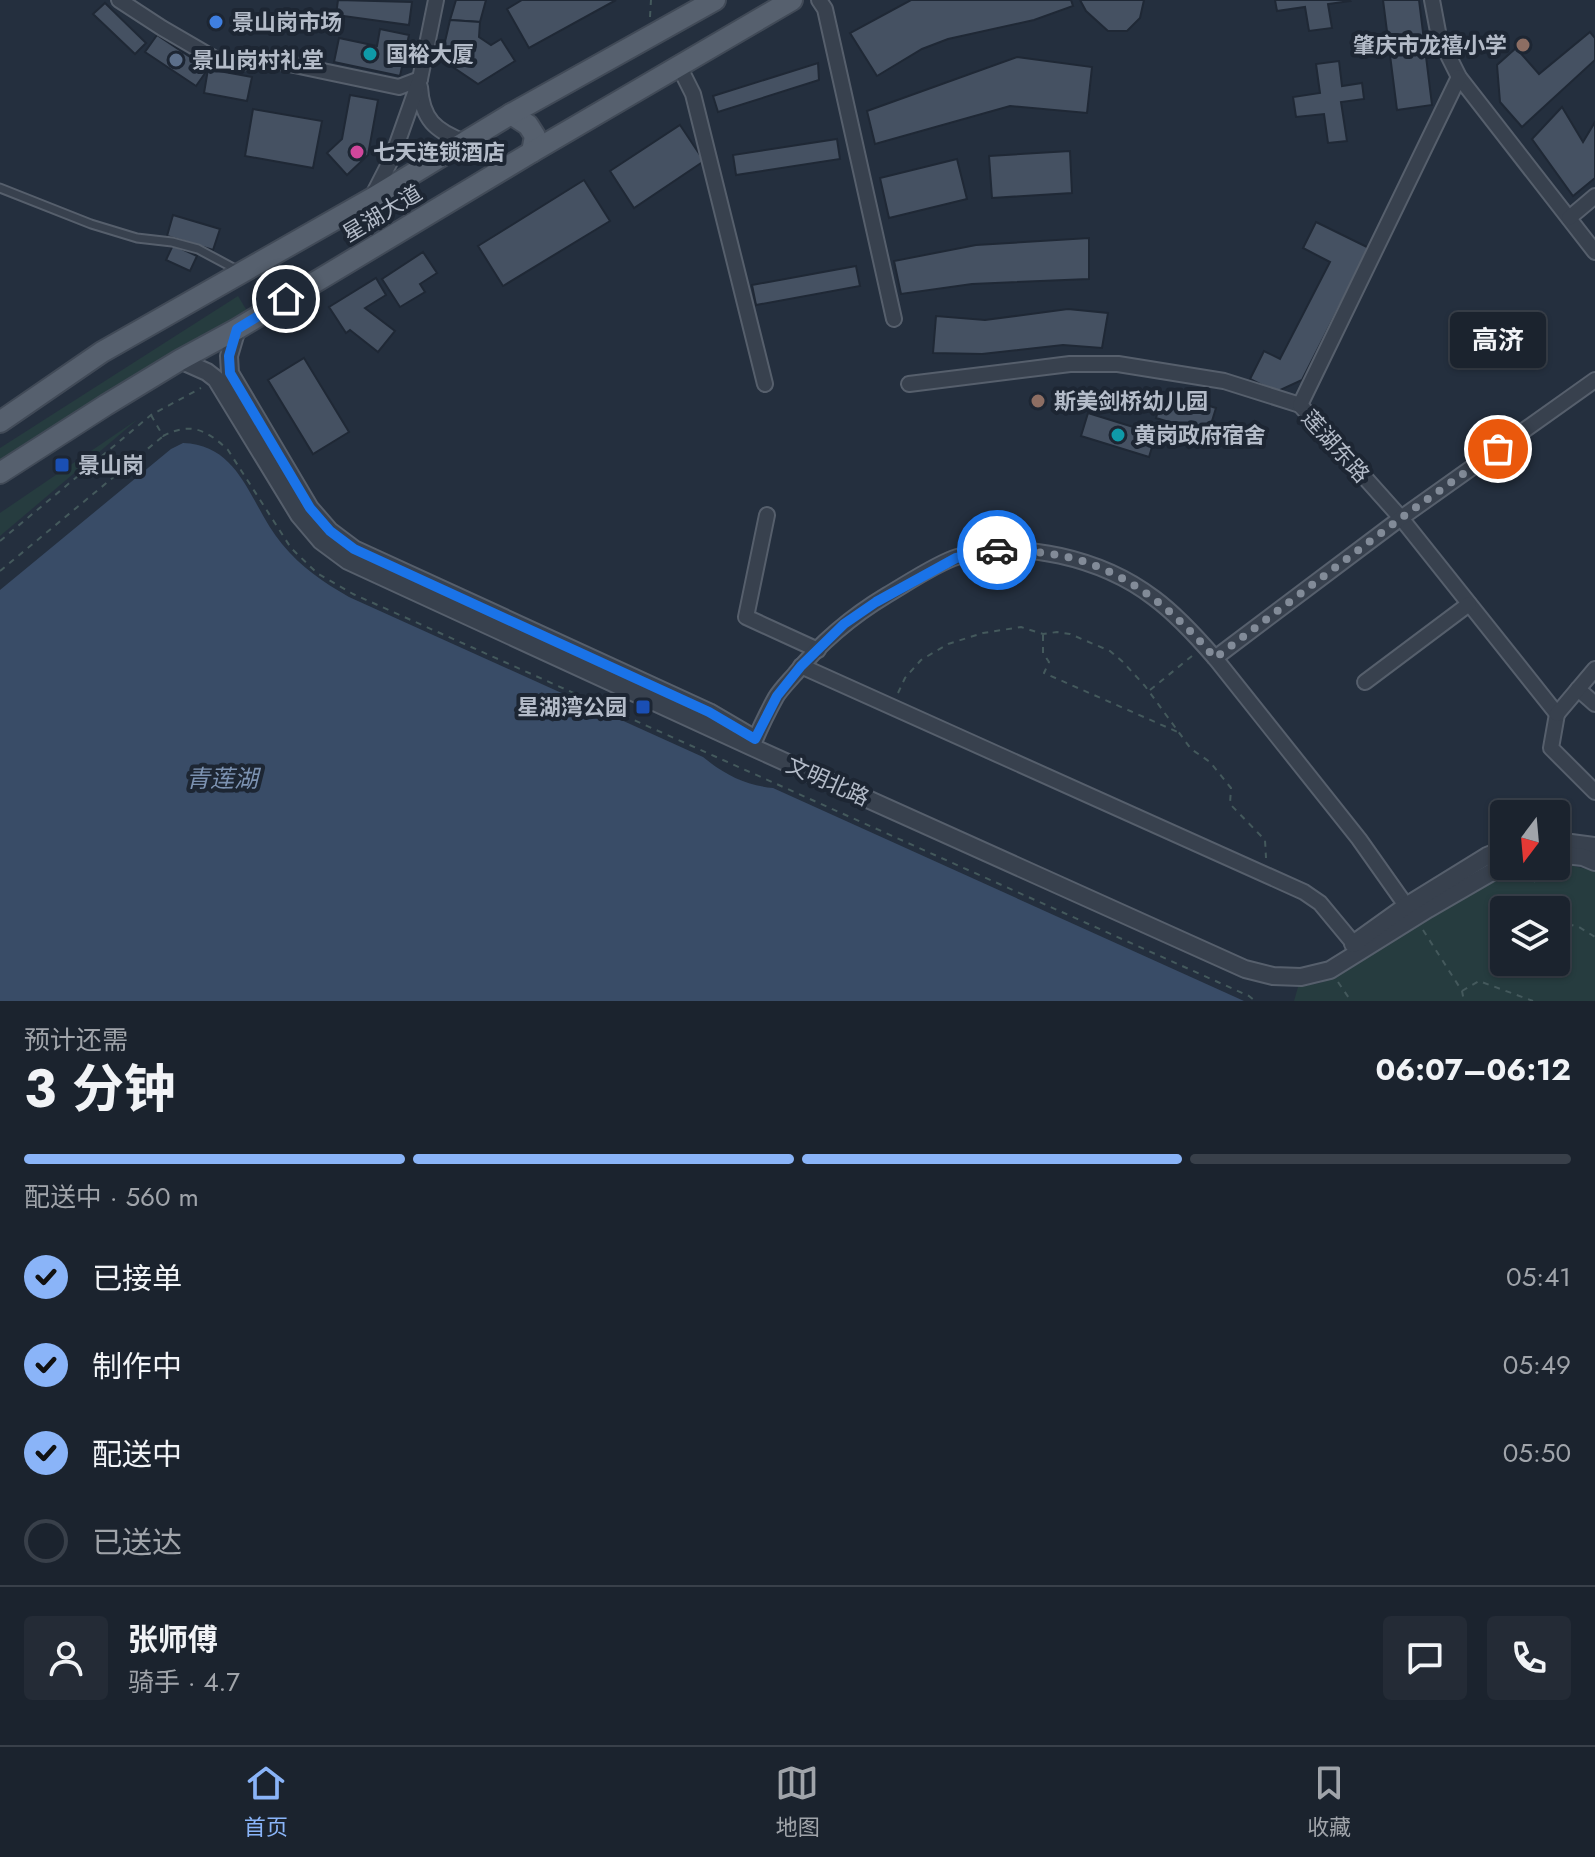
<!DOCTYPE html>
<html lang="zh">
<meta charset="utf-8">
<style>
:root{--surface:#1b232e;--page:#242b36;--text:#f1f3f6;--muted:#a0a4aa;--line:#39404a;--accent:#8ab4f8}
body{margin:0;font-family:Jost,"Noto Sans SC",sans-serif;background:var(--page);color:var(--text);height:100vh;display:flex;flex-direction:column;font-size:30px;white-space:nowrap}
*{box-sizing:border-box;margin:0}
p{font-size:26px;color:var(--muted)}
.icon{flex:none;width:44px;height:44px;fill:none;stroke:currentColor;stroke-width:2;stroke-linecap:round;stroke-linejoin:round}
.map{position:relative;height:1001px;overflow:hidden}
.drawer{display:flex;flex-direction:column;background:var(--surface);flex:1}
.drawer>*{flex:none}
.needle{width:52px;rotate:196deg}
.tools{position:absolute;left:1490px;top:800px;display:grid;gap:16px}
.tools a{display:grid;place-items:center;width:80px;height:80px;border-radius:8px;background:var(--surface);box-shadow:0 2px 6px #0004,0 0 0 2px var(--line);font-size:40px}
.pin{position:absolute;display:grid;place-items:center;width:68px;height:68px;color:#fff;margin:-34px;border:4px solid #fff;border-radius:50%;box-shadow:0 2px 8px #0007}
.courier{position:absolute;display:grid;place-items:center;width:80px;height:80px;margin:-40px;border:6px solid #1a73e8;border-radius:50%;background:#fff;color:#222;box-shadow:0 2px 10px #0007}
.bubble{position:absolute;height:56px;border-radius:8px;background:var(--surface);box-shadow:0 2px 6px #0004,0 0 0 2px var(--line);font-size:26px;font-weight:700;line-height:56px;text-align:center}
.head em{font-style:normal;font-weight:700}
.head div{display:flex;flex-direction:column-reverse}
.head{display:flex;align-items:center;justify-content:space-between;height:136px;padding:0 24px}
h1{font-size:52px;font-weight:700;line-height:60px}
.bar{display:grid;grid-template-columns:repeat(4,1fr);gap:12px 8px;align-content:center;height:96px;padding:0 24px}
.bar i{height:10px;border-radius:6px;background:var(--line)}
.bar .on{background:var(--accent)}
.bar p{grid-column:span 4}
.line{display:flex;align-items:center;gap:20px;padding:0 24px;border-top:2px solid var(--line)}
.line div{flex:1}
.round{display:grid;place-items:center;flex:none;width:84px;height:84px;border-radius:8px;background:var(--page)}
ol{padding:0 24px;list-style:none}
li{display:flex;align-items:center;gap:24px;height:88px}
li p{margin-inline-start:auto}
li .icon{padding:8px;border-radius:50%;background:var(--accent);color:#111;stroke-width:4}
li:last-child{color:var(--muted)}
li i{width:44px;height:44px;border:4px solid var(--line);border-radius:50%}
.menu{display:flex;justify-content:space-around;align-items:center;height:112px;border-top:2px solid var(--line);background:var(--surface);font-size:22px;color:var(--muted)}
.menu a{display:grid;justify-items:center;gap:4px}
.menu .on{color:var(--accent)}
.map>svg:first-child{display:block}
.green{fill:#263c3f;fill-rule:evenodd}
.water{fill:#394c67}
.building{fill:#455162;stroke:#1f2835;stroke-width:2}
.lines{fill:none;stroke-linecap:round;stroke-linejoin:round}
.service-casing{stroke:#565f6c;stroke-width:11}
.minor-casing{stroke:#565f6c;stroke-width:18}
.tertiary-casing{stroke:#565f6c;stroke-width:20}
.primary-casing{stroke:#414a57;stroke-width:24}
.path{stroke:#44595c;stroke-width:2;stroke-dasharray:6 6;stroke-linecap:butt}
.service{stroke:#38414e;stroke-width:7}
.minor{stroke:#38414e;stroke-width:14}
.tertiary{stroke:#38414e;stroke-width:16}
.primary{stroke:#56606e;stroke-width:20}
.done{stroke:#828b98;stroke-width:8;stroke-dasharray:0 14.4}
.route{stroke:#1a73e8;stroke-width:10}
.shop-dot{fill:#3f7fe0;stroke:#1d2633;stroke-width:3}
.education-dot{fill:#8d6e63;stroke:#1d2633;stroke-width:3}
.culture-dot{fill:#0f9aa8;stroke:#1d2633;stroke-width:3}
.service-dot{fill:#5c6f8a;stroke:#1d2633;stroke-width:3}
.hotel-dot{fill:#d1479c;stroke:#1d2633;stroke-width:3}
.transit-dot{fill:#1a4fb4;stroke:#1d2633;stroke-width:3}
.labels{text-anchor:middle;stroke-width:8;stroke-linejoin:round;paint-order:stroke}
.poi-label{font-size:22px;font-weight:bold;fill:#b4bcc9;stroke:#1d2633;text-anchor:start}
.street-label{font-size:22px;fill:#b4bcc9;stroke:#1d2633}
.water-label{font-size:24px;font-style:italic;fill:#7c92b1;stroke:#1d2633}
</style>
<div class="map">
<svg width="1595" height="1001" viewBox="0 0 1595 1001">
<rect width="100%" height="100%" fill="#242f3e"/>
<g class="green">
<polygon points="238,296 247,311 50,435 0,469 0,448"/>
<polygon points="138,419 0,536 0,513"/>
<path d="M 1556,862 L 1595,871 L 1595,1001 L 1294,1001 L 1298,987 L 1320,983 L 1338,976 L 1508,869 L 1517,866 L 1556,866 ZM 1504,910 L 1556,910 L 1556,962 L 1504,962 Z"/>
</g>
<path class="water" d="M 183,443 C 242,445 250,506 282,544 C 301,567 323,582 349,597 L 703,757 C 725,775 745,785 773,788 L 1244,1001 L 0,1001 L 0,590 L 171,449 Z"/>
<g class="building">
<polygon points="338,0 412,2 409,25 336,15"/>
<polygon points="456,0 486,0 480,22 450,20"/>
<polygon points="522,0 616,0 529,48 507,9"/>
<polygon points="911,0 1071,0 1073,6 1034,20 948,39 922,49 877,76 850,33"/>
<polygon points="1080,0 1144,0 1140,18 1127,31 1108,31 1086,11"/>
<polygon points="1275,0 1349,0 1350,1 1328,4 1332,28 1309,31 1305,7 1277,11"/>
<polygon points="1383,0 1419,0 1432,105 1397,110"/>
<polygon points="105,3 146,43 135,54 93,14"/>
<polygon points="450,20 480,22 479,37 491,45 501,39 515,61 478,84 441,59"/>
<polygon points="380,29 409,35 400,76 334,62 339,38 377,46"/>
<polygon points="1590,32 1595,38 1595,60 1522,127 1500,102 1497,65 1516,48 1539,74"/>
<polygon points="157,35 208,69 196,86 145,52"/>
<polygon points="1017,57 1092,67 1087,113 1010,106 875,144 867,111"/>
<polygon points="1339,61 1342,86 1362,83 1364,99 1341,102 1347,141 1328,143 1324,114 1296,117 1293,97 1320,93 1316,64"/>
<polygon points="818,63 819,80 718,112 713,96"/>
<polygon points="208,69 252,77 247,101 204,93"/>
<polygon points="350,95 378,100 368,155 347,175 327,153 342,139"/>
<polygon points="1562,107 1583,142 1595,122 1595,178 1573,196 1532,139"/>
<polygon points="253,109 322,121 313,168 245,156"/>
<polygon points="680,125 704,161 634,208 610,171"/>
<polygon points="837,139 840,159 736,175 733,155"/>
<polygon points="1070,151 1072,193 992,198 989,156"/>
<polygon points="957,159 967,199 889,218 880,178"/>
<polygon points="584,180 610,221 503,286 478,246"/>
<polygon points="173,215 220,229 213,250 167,236"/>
<polygon points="1316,222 1369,248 1302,380 1276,392 1250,379 1264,351 1280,359 1330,262 1303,248"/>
<polygon points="1089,238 1089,279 972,284 901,294 894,261 976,245"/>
<polygon points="173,245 197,256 190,271 166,260"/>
<polygon points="423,252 437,273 420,284 425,292 400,307 382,279"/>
<polygon points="856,266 860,286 756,305 752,285"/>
<polygon points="376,278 386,295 365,308 395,331 378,352 350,330 346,333 329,307"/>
<polygon points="1068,309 1108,313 1102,348 1063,345 982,354 933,353 936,316 985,320"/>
<polygon points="304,358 349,432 313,454 268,380"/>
<polygon points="1164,392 1216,408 1208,434 1156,418"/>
<polygon points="1088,413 1156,434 1149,457 1081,436"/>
</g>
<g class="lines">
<g class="service-casing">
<polyline id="service" points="0,188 91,224 137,238 172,242 198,249 239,271"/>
</g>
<g class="minor-casing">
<g id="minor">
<polyline points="119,0 162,28 217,60 235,64 257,60 280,62 399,87 420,79"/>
<polyline points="819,0 825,9 894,319"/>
<polyline points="1432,0 1439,37 1459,77 1595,252"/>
<polyline points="679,66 693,94 765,384"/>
<path d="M 420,87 C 422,119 435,131 465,142"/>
<polyline points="372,197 392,158 420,79 436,0"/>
<polyline points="1569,218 1595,196"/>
<polyline points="909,384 1070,364 1118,364 1224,381 1300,405"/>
<polyline points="1300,405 1401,518 1557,714"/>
<polyline points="1300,405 1459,77"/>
<polyline points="767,515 746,617 818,650"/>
<polyline points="1215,658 1401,518 1595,380"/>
<polyline points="801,666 1304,892 1320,903 1354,944"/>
<polyline points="1365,682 1469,604"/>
<polyline points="1578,689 1595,704"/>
<polyline points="1557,714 1551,748 1595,792"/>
<polyline points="1557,714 1595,669"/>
<path d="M 752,747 C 759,730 767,713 776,697 C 781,689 789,681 795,674 C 821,642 852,616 887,595 C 906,584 937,563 957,557 C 1020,538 1103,559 1154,598 C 1177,615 1196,636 1215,658 L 1359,839 L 1412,914"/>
</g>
</g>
<g class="tertiary-casing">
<g id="tertiary">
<polyline points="237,329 229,356 230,373 310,508 330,531 354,549 709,712 750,736"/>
<polyline points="180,360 207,372 216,379 299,515 321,541 348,561 752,747 1245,969 1273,976 1301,977 1330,970 1428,909 1504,865"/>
<polyline points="1556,841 1595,846"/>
<polyline points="1556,854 1583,857 1595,862"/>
<polyline points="1353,944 1406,906 1487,856 1504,849"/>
</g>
</g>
<g class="primary-casing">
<g id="primary">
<polyline points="511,114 528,125 535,136 532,152"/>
<polyline points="0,422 102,352 371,199 511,114 715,0"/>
<polyline points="0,473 106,405 180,360 237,329 532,152 792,0"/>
</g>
</g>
<g class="path">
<polyline points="650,17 651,0"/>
<path d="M 151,415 L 163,436 C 190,422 206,429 228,450 L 291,548 L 317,573 L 353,594 L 1249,996 L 1255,1001"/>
<polyline points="0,541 151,415 201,388"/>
<polyline points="0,571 162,437"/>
<polyline points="1043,635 1043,653 1049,662 1044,673 1180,733"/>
<polyline points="1150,690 1192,656 1195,656"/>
<polyline points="898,693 905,678 921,660 948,644 983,633 1021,627 1043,634 1057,632 1070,634 1110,651 1123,662 1145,686 1191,749 1210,762 1231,788 1230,804 1265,840 1266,858"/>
<polyline points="1527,866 1536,884"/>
<polyline points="1556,921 1579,927 1595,937"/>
<polyline points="1423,930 1462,991 1464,1001"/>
<polyline points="1338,982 1351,1001"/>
<polyline points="1462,991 1479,981 1533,1001"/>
</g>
<use href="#service" class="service"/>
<use href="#minor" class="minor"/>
<use href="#tertiary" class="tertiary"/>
<use href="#primary" class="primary"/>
</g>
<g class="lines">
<path class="done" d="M 997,550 C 1023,551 1050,552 1076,559 C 1134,576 1176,613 1215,658 L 1401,518 L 1498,449"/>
<polyline class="route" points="286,299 237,329 229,356 230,373 310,508 330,531 354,549 709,712 755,739 777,696 801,666 844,624 876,602 956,558 997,550"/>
</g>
<circle class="shop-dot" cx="216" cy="22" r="8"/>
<g class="education-dot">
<circle cx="1523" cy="45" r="8"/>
<circle cx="1038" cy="401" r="8"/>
</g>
<g class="culture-dot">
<circle cx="370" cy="54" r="8"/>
<circle cx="1118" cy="435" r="8"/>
</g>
<circle class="service-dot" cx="176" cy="60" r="8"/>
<circle class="hotel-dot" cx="357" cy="152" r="8"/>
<g class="transit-dot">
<rect x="54" y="457" width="16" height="16" rx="4"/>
<rect x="635" y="699" width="16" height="16" rx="4"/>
</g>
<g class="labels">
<g class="poi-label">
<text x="232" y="30">景山岗市场</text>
<text x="1507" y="53" text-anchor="end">肇庆市龙禧小学</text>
<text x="386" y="62">国裕大厦</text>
<text x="192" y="68">景山岗村礼堂</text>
<text x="373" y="160">七天连锁酒店</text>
<text x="1054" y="409">斯美剑桥幼儿园</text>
<text x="1134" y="443">黄岗政府宿舍</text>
<text x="78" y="473">景山岗</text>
<text x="627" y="715" text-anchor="end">星湖湾公园</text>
</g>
<g class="street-label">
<text transform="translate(382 213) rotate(-31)" y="8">星湖大道</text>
<text transform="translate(1336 446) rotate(48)" y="8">莲湖东路</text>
<text transform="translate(828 781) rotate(24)" y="8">文明北路</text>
</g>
<g class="water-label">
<text x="222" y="787">青莲湖</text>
</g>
</g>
</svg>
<div class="tools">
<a><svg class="needle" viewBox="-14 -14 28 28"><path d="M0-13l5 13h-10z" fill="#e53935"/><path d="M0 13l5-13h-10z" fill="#a0a4aa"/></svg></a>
<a><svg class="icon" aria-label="layers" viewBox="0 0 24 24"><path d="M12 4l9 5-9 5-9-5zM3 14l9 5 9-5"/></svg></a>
</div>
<div class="pin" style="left:1498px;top:449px;background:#ea580c"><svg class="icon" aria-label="bag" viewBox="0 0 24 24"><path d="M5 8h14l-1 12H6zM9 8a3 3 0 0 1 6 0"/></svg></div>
<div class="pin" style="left:286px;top:299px;background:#1f2937"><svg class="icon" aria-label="home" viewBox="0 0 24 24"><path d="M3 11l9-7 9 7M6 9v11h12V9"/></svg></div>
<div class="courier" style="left:997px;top:550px"><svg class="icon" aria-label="car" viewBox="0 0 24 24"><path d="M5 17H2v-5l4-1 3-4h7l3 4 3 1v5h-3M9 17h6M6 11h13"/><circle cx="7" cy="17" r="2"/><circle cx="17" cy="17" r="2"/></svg></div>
<div class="bubble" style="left:1450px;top:312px;width:96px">高济</div>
</div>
<section class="drawer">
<div class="head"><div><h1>3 分钟</h1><p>预计还需</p></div><em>06:07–06:12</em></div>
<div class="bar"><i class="on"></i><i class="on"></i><i class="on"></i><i></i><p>配送中 · 560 m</p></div>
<ol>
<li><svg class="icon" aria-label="check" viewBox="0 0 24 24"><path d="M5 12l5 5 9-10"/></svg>已接单<p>05:41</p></li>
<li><svg class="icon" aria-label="check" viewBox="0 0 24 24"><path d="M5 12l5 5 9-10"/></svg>制作中<p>05:49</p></li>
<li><svg class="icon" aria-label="check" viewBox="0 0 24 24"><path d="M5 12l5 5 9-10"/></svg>配送中<p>05:50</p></li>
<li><i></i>已送达</li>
</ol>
<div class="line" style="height:144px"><a class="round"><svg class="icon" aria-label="person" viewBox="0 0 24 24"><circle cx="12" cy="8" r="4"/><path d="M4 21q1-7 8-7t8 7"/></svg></a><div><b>张师傅</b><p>骑手 · 4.7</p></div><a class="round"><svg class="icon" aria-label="chat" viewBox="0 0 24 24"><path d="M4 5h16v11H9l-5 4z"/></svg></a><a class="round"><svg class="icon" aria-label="phone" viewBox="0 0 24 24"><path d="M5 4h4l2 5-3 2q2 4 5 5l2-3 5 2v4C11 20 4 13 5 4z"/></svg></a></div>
</section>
<nav class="menu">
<a class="on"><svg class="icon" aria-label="home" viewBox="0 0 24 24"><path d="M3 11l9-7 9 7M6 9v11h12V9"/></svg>首页</a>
<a><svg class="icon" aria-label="map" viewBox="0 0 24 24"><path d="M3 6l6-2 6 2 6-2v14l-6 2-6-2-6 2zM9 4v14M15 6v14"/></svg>地图</a>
<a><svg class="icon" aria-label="saved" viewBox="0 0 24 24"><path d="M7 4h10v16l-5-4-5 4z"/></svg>收藏</a>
</nav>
